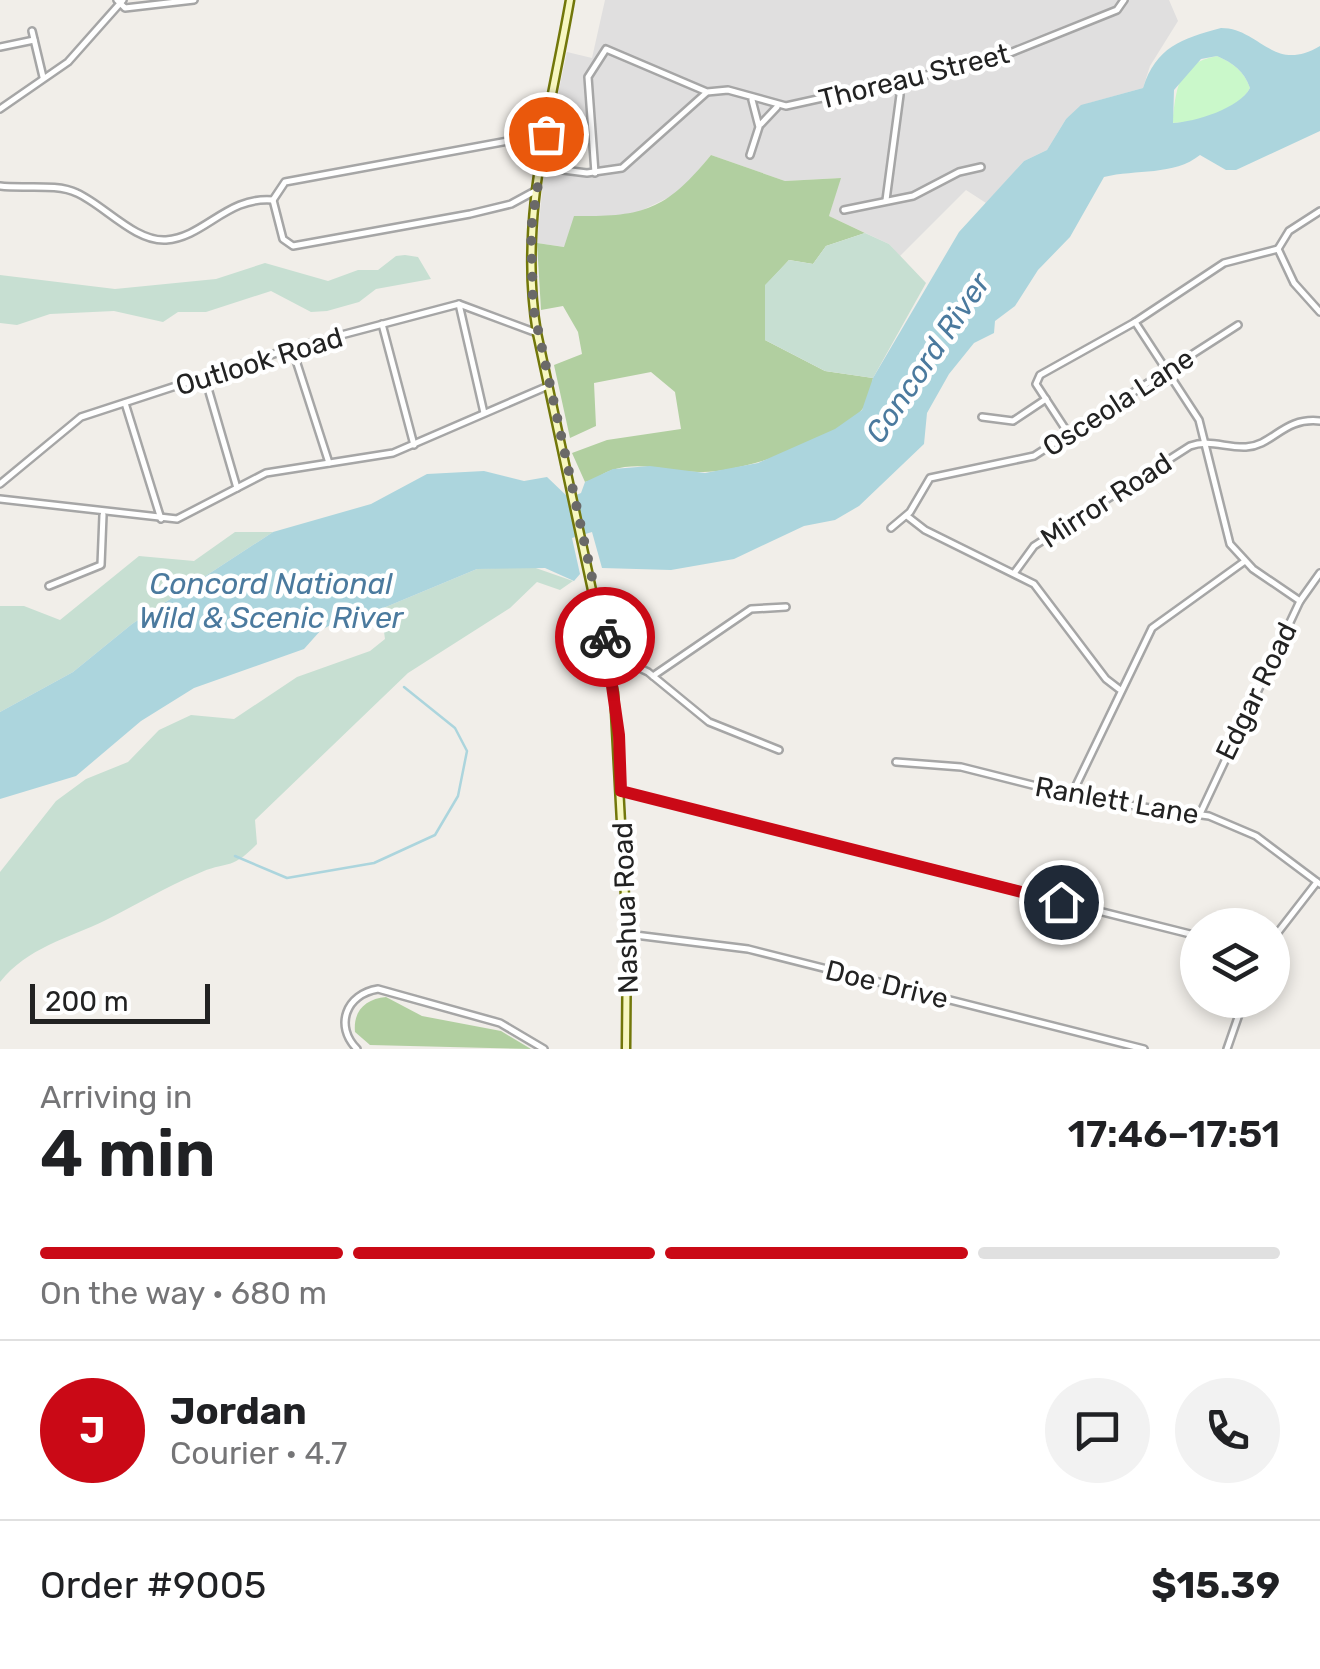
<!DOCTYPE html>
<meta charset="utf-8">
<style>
:root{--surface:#fff;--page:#f2f2f2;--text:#202124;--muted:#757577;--line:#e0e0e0;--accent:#ca0916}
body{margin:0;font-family:Rubik,sans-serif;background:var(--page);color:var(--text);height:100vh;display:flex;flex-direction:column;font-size:38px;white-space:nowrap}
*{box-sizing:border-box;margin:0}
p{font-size:32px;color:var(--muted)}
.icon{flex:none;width:55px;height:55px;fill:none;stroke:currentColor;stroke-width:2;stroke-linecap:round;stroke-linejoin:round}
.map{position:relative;height:1049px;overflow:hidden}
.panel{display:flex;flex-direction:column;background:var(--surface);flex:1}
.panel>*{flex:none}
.buttons{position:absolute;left:1180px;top:908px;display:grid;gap:20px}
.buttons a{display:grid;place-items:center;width:110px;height:110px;border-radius:50%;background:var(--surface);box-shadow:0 5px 15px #0003;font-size:50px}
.scale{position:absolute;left:30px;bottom:25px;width:180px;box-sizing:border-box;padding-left:10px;border:5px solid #222;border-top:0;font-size:28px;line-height:35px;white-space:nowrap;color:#222;-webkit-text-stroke:8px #fff;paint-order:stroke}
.pin{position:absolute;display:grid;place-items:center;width:85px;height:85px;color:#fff;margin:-42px;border:5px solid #fff;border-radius:50%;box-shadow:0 2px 10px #0007}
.courier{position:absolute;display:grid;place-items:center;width:100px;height:100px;margin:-50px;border:8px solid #ca0916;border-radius:50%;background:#fff;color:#222;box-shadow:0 2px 12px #0007}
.headline em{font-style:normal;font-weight:600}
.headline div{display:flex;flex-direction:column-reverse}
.headline{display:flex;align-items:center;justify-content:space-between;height:170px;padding:0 40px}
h1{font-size:65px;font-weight:600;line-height:75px}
.bar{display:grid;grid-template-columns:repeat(4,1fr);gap:15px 10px;align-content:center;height:120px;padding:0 40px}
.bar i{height:12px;border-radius:8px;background:var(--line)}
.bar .selected{background:var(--accent)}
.bar p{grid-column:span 4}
.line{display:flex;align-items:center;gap:25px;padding:0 40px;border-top:2px solid var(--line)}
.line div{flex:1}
.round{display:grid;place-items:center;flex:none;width:105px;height:105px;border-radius:52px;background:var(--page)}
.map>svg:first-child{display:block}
.residential{fill:#e0dfdf}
.forest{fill:#b1cfa0}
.wetland{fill:#c7dfd2}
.park{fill:#caf8ca}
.water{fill:#acd5dd;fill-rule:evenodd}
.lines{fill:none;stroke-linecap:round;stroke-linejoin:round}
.stream{stroke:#acd5dd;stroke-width:2.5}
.street-casing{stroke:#a6a6a6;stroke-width:10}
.secondary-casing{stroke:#72770a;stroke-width:11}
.street{stroke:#fff;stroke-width:5}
.secondary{stroke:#f7f7c1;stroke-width:6}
.done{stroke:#6a6968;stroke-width:10;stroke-dasharray:0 18}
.route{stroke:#ca0916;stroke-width:12}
.labels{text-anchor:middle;stroke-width:9;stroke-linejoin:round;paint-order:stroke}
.street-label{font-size:28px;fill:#222;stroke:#fff}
.water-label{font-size:30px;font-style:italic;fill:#4b7a9e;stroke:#fff}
</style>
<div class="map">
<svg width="1320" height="1049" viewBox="0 0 1320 1049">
<rect width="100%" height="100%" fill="#f1eee9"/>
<polygon class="residential" points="605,0 1169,0 1178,21 1150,66 1143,88 1089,103 1066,119 1047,150 1024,161 986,203 966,190 900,256 889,244 829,216 840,178 785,181 711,155 680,192 628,217 575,216 565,247 537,243 544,172 596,177 595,118 554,113 567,52 592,58"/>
<g class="forest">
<path d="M 711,155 L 785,181 L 841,178 L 829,216 L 865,233 L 826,246 L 813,264 L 789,260 L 766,285 L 765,340 L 825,371 L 873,378 C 871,388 870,398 864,407 C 840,440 743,472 703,472 C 673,473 642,460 612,470 C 603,473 595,480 585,482 L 572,453 L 607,440 L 681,429 L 675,392 L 651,372 L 594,383 L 596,426 L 570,438 L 554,365 L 582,354 L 578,332 L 563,306 L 541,310 L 537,243 L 564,247 L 574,216 C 644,217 666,210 711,155 Z"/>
<path d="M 386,997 L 422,1016 L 501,1031 L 531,1049 L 370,1045 L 355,1032 C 353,1010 366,999 386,997 Z"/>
</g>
<g class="wetland">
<polygon points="865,233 889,244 926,283 873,378 825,371 765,340 765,285 789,260 813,264 826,246"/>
<polygon points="405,255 418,257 431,279 376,289 359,302 327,311 311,312 271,291 206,312 178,312 163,322 114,311 50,314 17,325 0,323 0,275 115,289 216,279 265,263 328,281 358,270 378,270 396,256"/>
<polygon points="235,532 273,532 132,624 73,672 0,712 0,606 24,606 60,620 139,556 194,561"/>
<path d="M 530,566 L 573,581 L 560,590 L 537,582 L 510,608 L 408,673 L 255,820 L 257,844 C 230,872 227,860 197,874 C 166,887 136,905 106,920 C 67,939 28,947 0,982 L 0,872 L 56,801 L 86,779 L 128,762 L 159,730 L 191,715 L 234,719 L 297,677 L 370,651 L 385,639 L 381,609 L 477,569 Z"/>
</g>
<path class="park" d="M 1217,56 C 1233,63 1244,71 1250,88 C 1239,110 1197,123 1172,123 C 1177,90 1175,64 1217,56 Z"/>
<path class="water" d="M 1221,28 C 1260,28 1273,74 1320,46 L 1320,131 L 1236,170 L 1226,170 L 1200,155 C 1174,176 1136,169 1104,177 L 1070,237 L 1038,270 L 1015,306 L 995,321 L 994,333 L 974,343 L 949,374 L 927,413 L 924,444 L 859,506 L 835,520 L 804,526 L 734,559 L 671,570 L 602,568 L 592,532 L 572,538 L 580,574 L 574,581 L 545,568 L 477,569 L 381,609 L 350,615 L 321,630 L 304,649 L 194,688 L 141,721 L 76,776 L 0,799 L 0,712 L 73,672 L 132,624 L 273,532 L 371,504 L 427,474 L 484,471 L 524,481 L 547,477 L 569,498 L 581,493 L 585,482 L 613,469 L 650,466 L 705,473 L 758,463 L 835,429 L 862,410 L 873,378 L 959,232 L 1024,161 L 1047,150 L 1066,119 L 1081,105 L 1143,88 C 1156,47 1181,39 1221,28 ZM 1217,56 C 1233,63 1244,71 1250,88 C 1240,108 1195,122 1173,123 L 1174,90 L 1201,59 Z"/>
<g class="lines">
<polyline class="stream" points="235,856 287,878 374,863 435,835 458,796 467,751 455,728 404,687"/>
<g class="street-casing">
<g id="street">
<polyline points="117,0 125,8 194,0"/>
<polyline points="32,31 43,77"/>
<polyline points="0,47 34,40"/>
<polyline points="0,109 68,62 123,0"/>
<polyline points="761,124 777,107"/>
<polyline points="750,155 759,127 752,100"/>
<polyline points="539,167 587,173 622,168 706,93"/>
<polyline points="595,173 588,77 606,49 707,92 728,90 786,106 990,61 1117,10 1124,0"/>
<path d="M 0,186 C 23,189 57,183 77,193 C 104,205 135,242 166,240 C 205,237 227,196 273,200"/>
<polyline points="273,200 283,239 293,246 470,214 511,204 535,191"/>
<polyline points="273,200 285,182 546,134"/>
<polyline points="886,200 900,95 897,82"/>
<polyline points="844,210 913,196 959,172 981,167"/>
<polyline points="1320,211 1289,231 1278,249 1294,283 1320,312"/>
<polyline points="459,304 484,413"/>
<polyline points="1135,322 1199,420 1230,544 1253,569 1300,601"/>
<polyline points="382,324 414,445"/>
<polyline points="292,348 329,463"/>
<polyline points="205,378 237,488"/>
<polyline points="125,403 161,519"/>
<polyline points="982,417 1013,421 1046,399"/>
<polyline points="1068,433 1036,384 1040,375 1135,322 1224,263 1278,249"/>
<polyline points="0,484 81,417 292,348 459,304 537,333"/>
<polyline points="0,499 177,519 266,473 393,453 548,386"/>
<polyline points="907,516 925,530 1034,584 1106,679 1119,689"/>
<polyline points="891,528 910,512 930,478 1034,456 1238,325"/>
<path d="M 1015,572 L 1034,546 L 1190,446 C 1209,439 1226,448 1246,447 C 1274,445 1283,417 1320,421"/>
<polyline points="49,586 101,565 103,515"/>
<polyline points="608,653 648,672 709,722 779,750"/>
<polyline points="653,676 751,609 786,607"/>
<polyline points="896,762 961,767 1092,800 1209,816 1256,836 1320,884"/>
<polyline points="621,791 1198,936"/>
<polyline points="1071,796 1152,628 1245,561"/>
<polyline points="1200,814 1300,601 1320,573"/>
<polyline points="627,934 748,949 1144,1049"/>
<polyline points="1272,940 1317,882"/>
<path d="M 357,1049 C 334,1026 346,994 378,989 L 500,1023 L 544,1049"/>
<polyline points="1227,1049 1244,1000"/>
</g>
</g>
<g class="secondary-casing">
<path id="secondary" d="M 570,0 C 551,110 518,221 537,333 L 614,693 L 627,934 L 626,1049"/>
</g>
<use href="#street" class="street"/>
<use href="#secondary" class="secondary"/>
</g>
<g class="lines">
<polyline class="done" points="546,134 531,229 533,307 605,637"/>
<polyline class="route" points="605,637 619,735 621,791 1061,902"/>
</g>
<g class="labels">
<g class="street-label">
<text transform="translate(914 76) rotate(-14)" y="10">Thoreau Street</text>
<text transform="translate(259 361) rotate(-17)" y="10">Outlook Road</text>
<text transform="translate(1118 402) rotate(-33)" y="10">Osceola Lane</text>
<text transform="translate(1106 500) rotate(-33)" y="10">Mirror Road</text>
<text transform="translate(1256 691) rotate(-64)" y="10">Edgar Road</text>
<text transform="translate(1117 800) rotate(10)" y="10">Ranlett Lane</text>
<text transform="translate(625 908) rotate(-92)" y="10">Nashua Road</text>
<text transform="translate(887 984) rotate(14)" y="10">Doe Drive</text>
</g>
<g class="water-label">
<text transform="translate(928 358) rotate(-56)" y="10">Concord River</text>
<text x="271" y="594">Concord National<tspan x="271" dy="34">Wild &amp; Scenic River</tspan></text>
</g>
</g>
</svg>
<div class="buttons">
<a><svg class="icon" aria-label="layers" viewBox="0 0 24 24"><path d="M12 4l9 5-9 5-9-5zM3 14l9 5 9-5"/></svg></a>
</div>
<div class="scale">200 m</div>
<div class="pin" style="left:546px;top:134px;background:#ea580c"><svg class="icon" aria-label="bag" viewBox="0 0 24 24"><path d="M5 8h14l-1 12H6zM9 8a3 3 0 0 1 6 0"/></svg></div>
<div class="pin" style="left:1061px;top:902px;background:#1f2937"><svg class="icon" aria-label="home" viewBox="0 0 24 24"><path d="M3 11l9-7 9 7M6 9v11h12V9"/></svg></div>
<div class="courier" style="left:605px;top:637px"><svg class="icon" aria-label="bike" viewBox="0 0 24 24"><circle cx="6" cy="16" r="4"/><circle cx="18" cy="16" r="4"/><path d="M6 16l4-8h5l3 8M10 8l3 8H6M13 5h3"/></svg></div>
</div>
<section class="panel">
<div class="headline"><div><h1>4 min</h1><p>Arriving in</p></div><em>17:46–17:51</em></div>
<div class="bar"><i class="selected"></i><i class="selected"></i><i class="selected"></i><i></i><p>On the way · 680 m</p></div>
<div class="line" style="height:180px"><b class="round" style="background:var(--accent);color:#fff">J</b><div><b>Jordan</b><p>Courier · 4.7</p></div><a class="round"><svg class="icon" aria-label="chat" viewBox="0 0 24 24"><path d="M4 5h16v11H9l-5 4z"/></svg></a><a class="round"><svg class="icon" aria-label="phone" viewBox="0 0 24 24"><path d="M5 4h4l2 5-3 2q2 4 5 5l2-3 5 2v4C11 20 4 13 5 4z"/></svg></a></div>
<div class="line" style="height:130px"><div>Order #9005</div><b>$15.39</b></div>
</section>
